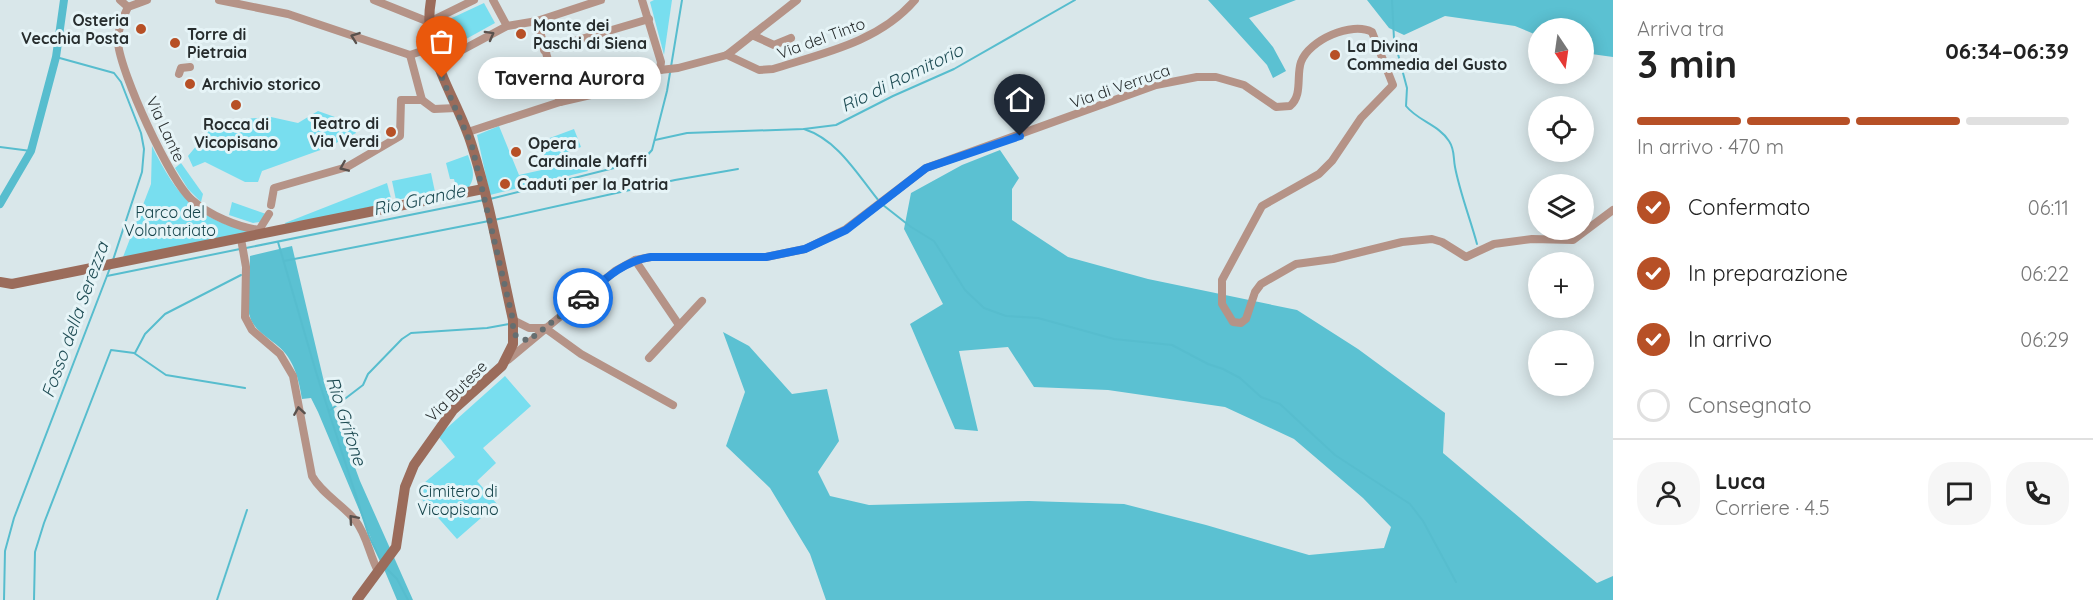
<!DOCTYPE html>
<html lang="it">
<meta charset="utf-8">
<style>
:root{--surface:#fff;--page:#f6f6f6;--text:#222;--muted:#767676;--line:#e0e0e0;--accent:#b75026}
body{margin:0;font-family:Quicksand,sans-serif;background:var(--page);color:var(--text);height:100vh;display:flex;flex-direction:column;font-size:22px;white-space:nowrap}
*{box-sizing:border-box;margin:0}
p{font-size:20px;color:var(--muted)}
.icon{flex:none;width:33px;height:33px;fill:none;stroke:currentColor;stroke-width:2;stroke-linecap:round;stroke-linejoin:round}
.map{position:relative;flex:1;overflow:hidden}
.side{display:flex;flex-direction:column;background:var(--surface);width:480px}
.side>*{flex:none}
.needle{width:39px;rotate:167deg}
.tools{position:absolute;left:1528px;top:18px;display:grid;gap:12px}
.tools a{display:grid;place-items:center;width:66px;height:66px;border-radius:50%;background:var(--surface);box-shadow:0 3px 15px #0003;font-size:30px}
.pin{position:absolute;display:grid;place-items:center;width:51px;height:51px;color:#fff;margin:-62px -26px;border-radius:50% 50% 50% 0;rotate:-45deg;box-shadow:0 0 6px #0007}
.pin .icon{rotate:45deg}
.courier{position:absolute;display:grid;place-items:center;width:60px;height:60px;margin:-30px;border:4px solid #1a73e8;border-radius:50%;background:#fff;color:#222;box-shadow:0 2px 8px #0007}
.bubble{position:absolute;height:42px;border-radius:21px;background:var(--surface);box-shadow:0 3px 15px #0003;font-size:20px;font-weight:700;line-height:42px;text-align:center}
.head em{font-style:normal;font-weight:700}
.head div{display:flex;flex-direction:column-reverse}
.head{display:flex;align-items:center;justify-content:space-between;height:102px;padding:0 24px}
h1{font-size:39px;font-weight:700;line-height:45px}
.bar{display:grid;grid-template-columns:repeat(4,1fr);gap:9px 6px;align-content:center;height:72px;padding:0 24px}
.bar i{height:8px;border-radius:4px;background:var(--line)}
.bar .on{background:var(--accent)}
.bar p{grid-column:span 4}
.line{display:flex;align-items:center;gap:15px;padding:0 24px;border-top:2px solid var(--line)}
.line div{flex:1}
.round{display:grid;place-items:center;flex:none;width:63px;height:63px;border-radius:24px;background:var(--page)}
ol{padding:0 24px;list-style:none}
li{display:flex;align-items:center;gap:18px;height:66px}
li p{margin-inline-start:auto}
li .icon{padding:6px;border-radius:50%;background:var(--accent);color:#fff;stroke-width:4}
li:last-child{color:var(--muted)}
li i{width:33px;height:33px;border:3px solid var(--line);border-radius:50%}
main{display:flex;flex:1;min-height:0}
.map>svg:first-child{display:block}
.green{fill:#78deef}
.forest{fill:#5bc1d2}
.lines{fill:none;stroke-linecap:round;stroke-linejoin:round}
.stream{stroke:#57bdce;stroke-width:2}
.canal{stroke:#57bdce;stroke-width:8}
.street{stroke:#b59387;stroke-width:8}
.secondary{stroke:#9b6c5b;stroke-width:10}
.oneway{stroke:#59514d}
.done{stroke:#656e70;stroke-width:6;stroke-dasharray:0 10.8}
.route{stroke:#1a73e8;stroke-width:8}
.poi-dot{fill:#b75026;stroke:#e6f4f7;stroke-width:2}
.labels{text-anchor:middle;stroke-width:6;stroke-linejoin:round;paint-order:stroke}
.poi-label{font-size:16px;font-weight:bold;fill:#272d2e;stroke:#e6f4f7;text-anchor:start}
.street-label{font-size:16px;fill:#272d2e;stroke:#e6f4f7}
.park-label{font-size:16px;fill:#15444b;stroke:#e6f4f7}
.water-label{font-size:18px;font-style:italic;fill:#1d4b53;stroke:#e6f4f7}
</style>
<main>
<div class="map">
<svg width="1613" height="600" viewBox="0 0 1613 600">
<rect width="100%" height="100%" fill="#d9e7ea"/>
<g class="green">
<polygon points="654,0 672,0 664,55 650,2"/>
<polygon points="484,3 495,23 448,49 439,24"/>
<polygon points="318,111 349,122 356,133 326,148 262,171 258,182 245,182 205,162 193,167 188,156 217,121 271,117 298,123"/>
<polygon points="499,126 519,175 582,161 588,171 490,195 477,135"/>
<polygon points="574,129 581,147 546,160 539,142"/>
<path d="M 152,146 C 177,197 197,220 255,233 L 123,257 L 151,184 Z"/>
<path d="M 468,155 C 472,167 477,177 468,188 L 457,191 L 454,179 L 450,179 L 446,163 Z"/>
<polygon points="181,163 203,194 201,202 188,189 175,168"/>
<polygon points="431,173 435,192 396,200 392,181"/>
<polygon points="387,183 392,202 286,226 285,223"/>
<polygon points="232,202 266,214 260,222 253,223 229,215"/>
<polygon points="505,376 531,406 483,448 496,463 477,481 497,504 457,539 417,494 418,488 455,457 438,436"/>
</g>
<g class="forest">
<polygon points="1208,0 1296,0 1249,18 1273,47 1286,71 1273,78 1267,65"/>
<polygon points="1367,0 1613,0 1613,57 1584,53 1584,28 1539,28 1539,36 1515,26 1445,16 1404,35 1389,28"/>
<polygon points="1000,150 1019,178 1012,189 1012,220 1068,257 1148,279 1297,310 1358,349 1445,413 1443,453 1597,583 1613,576 1613,600 826,600 810,554 770,488 726,446 745,392 723,332 749,346 792,394 827,389 839,441 818,472 830,496 869,505 1029,501 1124,504 1206,525 1309,555 1384,548 1391,527 1363,498 1294,439 1225,407 1108,390 1034,387 1008,347 959,351 978,431 955,429 910,324 943,304 904,229 911,193 962,165"/>
<path d="M 292,246 L 325,386 L 360,481 L 413,600 L 397,600 L 318,412 L 311,398 L 302,399 C 299,380 294,359 278,346 C 269,338 257,332 251,320 C 244,303 250,275 250,256 Z"/>
</g>
<g class="lines">
<g class="stream">
<path d="M 1392,0 L 1394,39 L 1407,88 L 1406,106 C 1418,121 1439,125 1449,141 C 1455,150 1453,157 1455,167 C 1460,193 1470,218 1477,244"/>
<polyline points="56,57 114,73 121,82 141,133 144,149 142,172 113,260"/>
<path d="M 804,129 C 838,140 857,174 879,201"/>
<polyline points="655,140 687,133 804,129 836,125 893,96 954,69 1075,0"/>
<polyline points="0,147 31,151"/>
<polyline points="490,199 626,165 644,159 652,150 667,91 682,0"/>
<polyline points="883,205 911,227 934,241 965,290 984,308 1006,316 1038,318 1114,339 1172,345 1208,364 1223,369 1240,378 1261,397 1280,404 1335,455 1410,504 1423,521 1456,582"/>
<polyline points="494,220 675,180 738,169"/>
<polyline points="278,242 316,372 369,536 381,561"/>
<polyline points="246,248 484,200"/>
<polyline points="284,261 489,221"/>
<polyline points="107,276 240,249"/>
<polyline points="135,353 145,334 165,314 241,275"/>
<polyline points="329,411 363,385 368,374 402,339 411,333 487,328 509,324"/>
<polyline points="386,568 397,579 408,600"/>
<polyline points="4,600 5,551 14,518 110,268"/>
<polyline points="34,600 35,552 44,523 111,350 134,353 166,375 245,388"/>
<polyline points="217,600 247,510"/>
</g>
<polyline class="canal" points="0,204 31,151 56,57 64,0"/>
<g class="street">
<polyline points="120,0 128,7"/>
<path d="M 147,0 L 128,7 C 123,18 117,30 118,43 C 121,74 169,179 192,200 C 209,215 237,227 259,230 L 260,234"/>
<polyline points="219,0 288,14 410,55"/>
<polyline points="374,0 429,22 474,0"/>
<polyline points="493,0 507,26"/>
<polyline points="642,0 661,62 660,70"/>
<polyline points="537,21 560,102"/>
<polyline points="752,35 774,45 791,38"/>
<polyline points="544,50 649,19"/>
<polyline points="410,55 422,100 434,109 456,108"/>
<polyline points="410,55 431,48"/>
<path d="M 727,55 L 759,70 L 773,69 C 824,53 879,42 915,0"/>
<polyline points="436,64 507,26 537,21 601,0"/>
<polyline points="179,74 181,68 190,67"/>
<polyline points="468,132 560,102 608,91 660,70 678,68 727,55 797,0"/>
<polyline points="271,205 274,188 347,167 400,136 401,100 422,100"/>
<polyline points="259,230 269,214"/>
<path d="M 241,239 L 246,267 L 245,317 L 252,330 L 280,354 L 293,376 L 312,476 C 322,494 342,504 355,520 C 367,535 369,554 378,571"/>
<polyline points="635,260 679,325"/>
<polyline points="513,320 529,328 544,328"/>
<polyline points="545,328 581,354 673,405"/>
<polyline points="649,358 702,301"/>
<path d="M 508,360 L 615,271 L 635,260 L 651,257 L 766,257 L 805,249 L 846,229 L 926,168 L 1156,85 L 1197,77 L 1216,77 L 1244,85 L 1276,107 L 1290,106 C 1303,95 1296,76 1301,62 C 1309,40 1352,21 1372,32 L 1393,85 L 1361,118 L 1332,161 L 1319,174 L 1262,206 L 1222,280 L 1222,304 L 1233,322 L 1241,323 L 1246,319 L 1255,292 L 1261,284 L 1296,264 L 1333,259 L 1402,242 L 1432,239 L 1442,242 L 1466,257 L 1494,244 L 1532,239 L 1573,240 L 1613,210"/>
</g>
<g class="secondary">
<polyline points="0,282 12,284 483,189"/>
<path d="M 357,600 L 396,547 L 405,487 L 414,465 L 453,410 L 502,366 L 513,344 L 513,320 C 500,262 490,203 472,146 C 457,96 421,56 431,0"/>
</g>
</g>
<defs><path id="oneway-chevron" d="M-2-3.5L2.5 0L-2 3.5" fill="none" stroke-width="1.6" stroke-linecap="round" stroke-linejoin="round" transform="scale(1.5)"/></defs>
<g class="oneway">
<use href="#oneway-chevron" transform="translate(490 35) rotate(-29)"/>
<use href="#oneway-chevron" transform="translate(355 37) rotate(-160)"/>
<use href="#oneway-chevron" transform="translate(344 167) rotate(157)"/>
<use href="#oneway-chevron" transform="translate(299 411) rotate(-99)"/>
<use href="#oneway-chevron" transform="translate(353 519) rotate(-131)"/>
</g>
<g class="lines">
<polyline class="done" points="442,78 472,146 513,320 513,334 528,341 583,298"/>
<path class="route" d="M 583,298 C 604,280 623,261 651,257 L 766,257 L 805,249 L 846,230 L 926,168 L 1020,136"/>
</g>
<g class="poi-dot">
<circle cx="141" cy="29" r="6"/>
<circle cx="521" cy="34" r="6"/>
<circle cx="175" cy="43" r="6"/>
<circle cx="1335" cy="55" r="6"/>
<circle cx="190" cy="84" r="6"/>
<circle cx="236" cy="105" r="6"/>
<circle cx="391" cy="132" r="6"/>
<circle cx="516" cy="152" r="6"/>
<circle cx="505" cy="184" r="6"/>
</g>
<g class="labels">
<g class="poi-label">
<text x="129" y="26" text-anchor="end">Osteria<tspan x="129" dy="18">Vecchia Posta</tspan></text>
<text x="533" y="31">Monte dei<tspan x="533" dy="18">Paschi di Siena</tspan></text>
<text x="187" y="40">Torre di<tspan x="187" dy="18">Pietraia</tspan></text>
<text x="1347" y="52">La Divina<tspan x="1347" dy="18">Commedia del Gusto</tspan></text>
<text x="202" y="90">Archivio storico</text>
<text x="379" y="129" text-anchor="end">Teatro di<tspan x="379" dy="18">Via Verdi</tspan></text>
<text x="236" y="130" text-anchor="middle">Rocca di<tspan x="236" dy="18">Vicopisano</tspan></text>
<text x="528" y="149">Opera<tspan x="528" dy="18">Cardinale Maffi</tspan></text>
<text x="517" y="190">Caduti per la Patria</text>
</g>
<g class="street-label">
<text transform="translate(821 38) rotate(-20)" y="6">Via del Tinto</text>
<text transform="translate(1120 86) rotate(-19)" y="6">Via di Verruca</text>
<text transform="translate(166 129) rotate(65)" y="6">Via Lante</text>
<text transform="translate(456 391) rotate(-45)" y="6">Via Butese</text>
</g>
<g class="park-label">
<text x="170" y="218">Parco del<tspan x="170" dy="18">Volontariato</tspan></text>
<text x="458" y="497">Cimitero di<tspan x="458" dy="18">Vicopisano</tspan></text>
</g>
<g class="water-label">
<text transform="translate(902 78) rotate(-26)" y="6">Rio di Romitorio</text>
<text transform="translate(419 200) rotate(-12)" y="6">Rio Grande</text>
<text transform="translate(75 320) rotate(-70)" y="6">Fosso della Serezza</text>
<text transform="translate(346 421) rotate(72)" y="6">Rio Grifone</text>
</g>
</g>
</svg>
<div class="tools">
<a><svg class="needle" viewBox="-14 -14 28 28"><path d="M0-13l5 13h-10z" fill="#e53935"/><path d="M0 13l5-13h-10z" fill="#767676"/></svg></a>
<a><svg class="icon" aria-label="locate" viewBox="0 0 24 24"><circle cx="12" cy="12" r="6"/><path d="M12 2v4M12 18v4M2 12h4M18 12h4"/></svg></a>
<a><svg class="icon" aria-label="layers" viewBox="0 0 24 24"><path d="M12 4l9 5-9 5-9-5zM3 14l9 5 9-5"/></svg></a>
<a>+</a>
<a>−</a>
</div>
<div class="pin" style="left:442px;top:78px;background:#ea580c"><svg class="icon" aria-label="bag" viewBox="0 0 24 24"><path d="M5 8h14l-1 12H6zM9 8a3 3 0 0 1 6 0"/></svg></div>
<div class="pin" style="left:1020px;top:136px;background:#1f2937"><svg class="icon" aria-label="home" viewBox="0 0 24 24"><path d="M3 11l9-7 9 7M6 9v11h12V9"/></svg></div>
<div class="courier" style="left:583px;top:298px"><svg class="icon" aria-label="car" viewBox="0 0 24 24"><path d="M5 17H2v-5l4-1 3-4h7l3 4 3 1v5h-3M9 17h6M6 11h13"/><circle cx="7" cy="17" r="2"/><circle cx="17" cy="17" r="2"/></svg></div>
<div class="bubble" style="left:478px;top:57px;width:183px">Taverna Aurora</div>
</div>
<section class="side">
<div class="head"><div><h1>3 min</h1><p>Arriva tra</p></div><em>06:34–06:39</em></div>
<div class="bar"><i class="on"></i><i class="on"></i><i class="on"></i><i></i><p>In arrivo · 470 m</p></div>
<ol>
<li><svg class="icon" aria-label="check" viewBox="0 0 24 24"><path d="M5 12l5 5 9-10"/></svg>Confermato<p>06:11</p></li>
<li><svg class="icon" aria-label="check" viewBox="0 0 24 24"><path d="M5 12l5 5 9-10"/></svg>In preparazione<p>06:22</p></li>
<li><svg class="icon" aria-label="check" viewBox="0 0 24 24"><path d="M5 12l5 5 9-10"/></svg>In arrivo<p>06:29</p></li>
<li><i></i>Consegnato</li>
</ol>
<div class="line" style="height:108px"><a class="round"><svg class="icon" aria-label="person" viewBox="0 0 24 24"><circle cx="12" cy="8" r="4"/><path d="M4 21q1-7 8-7t8 7"/></svg></a><div><b>Luca</b><p>Corriere · 4.5</p></div><a class="round"><svg class="icon" aria-label="chat" viewBox="0 0 24 24"><path d="M4 5h16v11H9l-5 4z"/></svg></a><a class="round"><svg class="icon" aria-label="phone" viewBox="0 0 24 24"><path d="M5 4h4l2 5-3 2q2 4 5 5l2-3 5 2v4C11 20 4 13 5 4z"/></svg></a></div>
</section>
</main>
